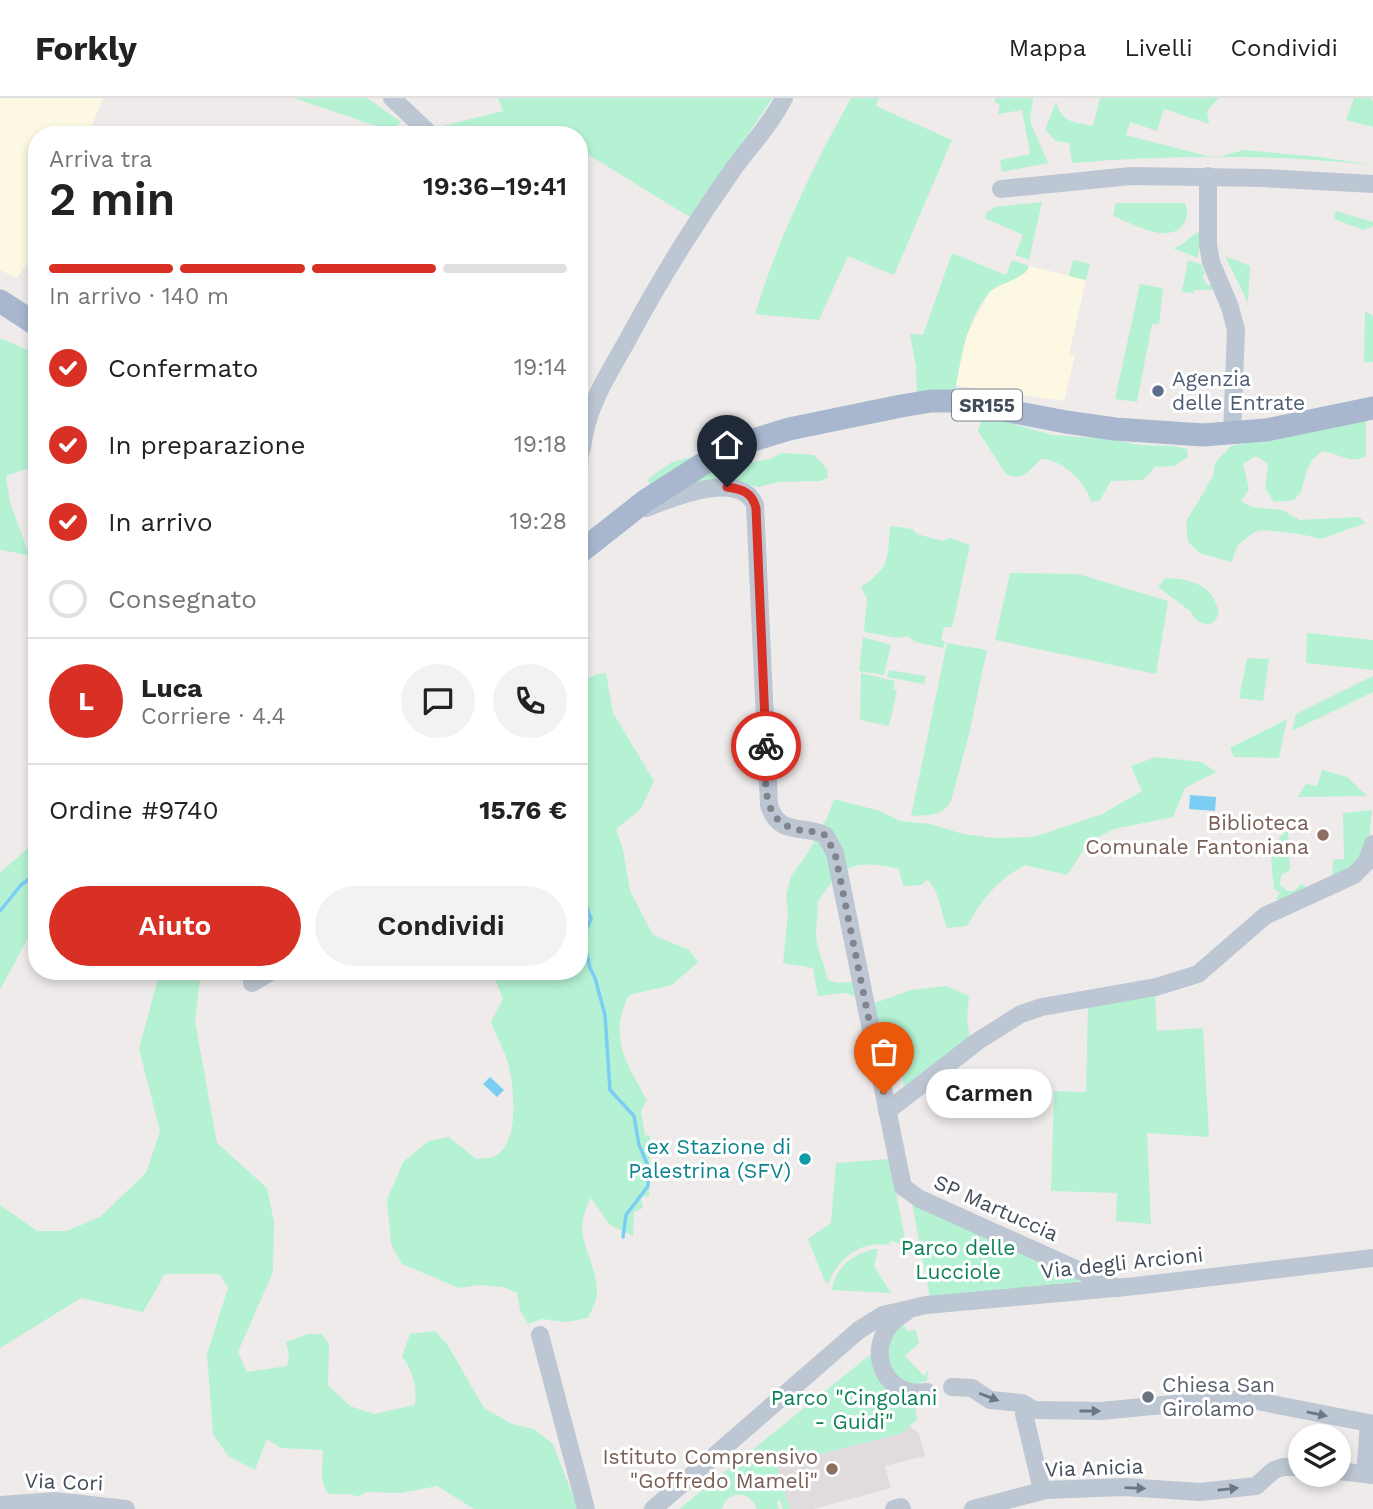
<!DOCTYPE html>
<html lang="it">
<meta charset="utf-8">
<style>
:root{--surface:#fff;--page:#f2f2f2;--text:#222;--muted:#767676;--line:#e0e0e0;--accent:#d93025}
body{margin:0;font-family:"Work Sans",sans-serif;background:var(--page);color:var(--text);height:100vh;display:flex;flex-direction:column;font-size:26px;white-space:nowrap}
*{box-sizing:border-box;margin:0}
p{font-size:23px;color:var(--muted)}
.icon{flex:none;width:38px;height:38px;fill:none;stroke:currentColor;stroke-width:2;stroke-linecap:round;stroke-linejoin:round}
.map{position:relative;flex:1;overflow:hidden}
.panel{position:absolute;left:28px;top:28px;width:560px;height:854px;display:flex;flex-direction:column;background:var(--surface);border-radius:28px;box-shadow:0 4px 10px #0003}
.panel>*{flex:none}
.fabs{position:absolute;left:1288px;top:1326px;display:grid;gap:14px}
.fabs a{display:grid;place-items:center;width:63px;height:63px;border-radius:50%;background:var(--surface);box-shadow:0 4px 10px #0003;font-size:35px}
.pin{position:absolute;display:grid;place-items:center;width:60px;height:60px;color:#fff;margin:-72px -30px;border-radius:50% 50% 50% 0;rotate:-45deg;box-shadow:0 0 7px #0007}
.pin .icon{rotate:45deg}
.courier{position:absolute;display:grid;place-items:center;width:70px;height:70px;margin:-35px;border:5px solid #d93025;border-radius:50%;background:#fff;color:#222;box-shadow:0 2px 9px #0007}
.bubble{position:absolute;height:49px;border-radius:24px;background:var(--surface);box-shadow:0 4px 10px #0003;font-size:23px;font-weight:600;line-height:49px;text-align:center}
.head em{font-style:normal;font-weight:600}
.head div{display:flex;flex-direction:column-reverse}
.head{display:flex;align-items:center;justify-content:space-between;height:119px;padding:0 21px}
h1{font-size:46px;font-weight:600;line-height:52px}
.bar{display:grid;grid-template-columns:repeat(4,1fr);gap:10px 7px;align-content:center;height:84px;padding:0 21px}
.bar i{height:9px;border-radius:5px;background:var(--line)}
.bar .active{background:var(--accent)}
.bar p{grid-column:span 4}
.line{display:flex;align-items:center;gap:18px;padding:0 21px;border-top:2px solid var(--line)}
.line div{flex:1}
.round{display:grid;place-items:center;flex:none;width:74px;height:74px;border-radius:37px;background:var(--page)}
ol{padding:0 21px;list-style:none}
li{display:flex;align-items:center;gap:21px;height:77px}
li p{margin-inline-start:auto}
li .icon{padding:7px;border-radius:50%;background:var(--accent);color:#fff;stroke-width:4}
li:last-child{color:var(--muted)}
li i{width:38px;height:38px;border:4px solid var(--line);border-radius:50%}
.button{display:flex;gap:14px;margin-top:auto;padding:14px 21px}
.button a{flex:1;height:80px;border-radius:42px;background:var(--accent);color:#fff;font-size:28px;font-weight:600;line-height:80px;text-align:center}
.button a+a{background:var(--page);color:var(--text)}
header{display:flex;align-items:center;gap:42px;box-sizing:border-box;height:98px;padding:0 35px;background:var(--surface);border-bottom:2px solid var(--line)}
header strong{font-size:33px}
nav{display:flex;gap:38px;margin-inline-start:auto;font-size:24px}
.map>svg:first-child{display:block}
.commercial{fill:#fdf8e1}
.education{fill:#e0dcdd}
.green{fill:#b4f2d3}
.water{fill:#7ccdf4}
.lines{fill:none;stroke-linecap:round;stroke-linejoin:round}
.stream{stroke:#7ccdf4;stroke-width:3.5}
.minor{stroke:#bdc6d3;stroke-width:18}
.major{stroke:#a8b7ce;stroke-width:23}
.oneway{fill:#6d7784}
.done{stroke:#7f848d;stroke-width:7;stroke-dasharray:0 12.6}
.route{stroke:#d93025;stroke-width:9}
.service-dot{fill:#5c6f8a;stroke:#fff;stroke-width:2.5}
.education-dot{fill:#8d6e63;stroke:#fff;stroke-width:2.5}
.culture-dot{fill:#0f9aa8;stroke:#fff;stroke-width:2.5}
.worship-dot{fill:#6b7280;stroke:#fff;stroke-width:2.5}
.labels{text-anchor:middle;stroke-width:6;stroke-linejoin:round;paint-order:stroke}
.shield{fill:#fff;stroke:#7b828c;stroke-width:2}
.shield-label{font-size:19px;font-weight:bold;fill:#424c5a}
.service-label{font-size:21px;fill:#4e5e75;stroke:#fff;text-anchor:start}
.education-label{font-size:21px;fill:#785e54;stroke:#fff;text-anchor:end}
.culture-label{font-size:21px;fill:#0d838f;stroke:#fff;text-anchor:end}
.street-label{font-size:21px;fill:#424c5a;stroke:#fff}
.park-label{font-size:21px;fill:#0e8154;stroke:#fff}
.worship-label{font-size:21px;fill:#5b616d;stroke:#fff;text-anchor:start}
</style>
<header>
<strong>Forkly</strong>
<nav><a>Mappa</a><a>Livelli</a><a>Condividi</a></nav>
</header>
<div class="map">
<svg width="1373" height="1411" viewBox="0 0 1373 1411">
<rect width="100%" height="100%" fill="#efebeb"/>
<g class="commercial">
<polygon points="0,0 103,0 88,37 37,37 37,151 17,180 0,172"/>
<polygon points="1029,168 1086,182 1069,256 1075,258 1064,303 956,287 965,240 990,193 1026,175"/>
</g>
<polygon class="education" points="909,1328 919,1335 925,1358 885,1368 891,1390 814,1411 790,1411 776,1367 900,1336"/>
<g class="green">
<polygon points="294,0 367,0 401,24 391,33"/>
<polygon points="498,0 772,0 693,121 579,51 579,37 435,37 430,31 503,13"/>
<path d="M 851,0 L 879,0 L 876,8 L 952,42 L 894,177 L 848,158 L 819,222 L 755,216 C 778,140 813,69 851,0 Z"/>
<polygon points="996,0 1033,0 1030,23 1048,65 1002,74 1000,62 1030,56 1022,12 998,16 1000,7 994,4"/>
<path d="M 1100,0 L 1219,0 L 1207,13 L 1209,26 L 1164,11 L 1157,33 L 1130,24 L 1126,37 L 1215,60 L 1244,52 L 1320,59 L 1373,67 C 1274,56 1172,57 1072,65 L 1069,45 L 1056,43 L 1045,32 L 1056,4 C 1062,25 1074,24 1093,28 Z"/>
<polygon points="1354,0 1370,0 1373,3 1373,29 1346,22"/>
<polygon points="1042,104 1029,162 1015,157 1023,137 985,120 986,115 995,109"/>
<path d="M 1116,105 L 1185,105 C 1188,113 1188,120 1183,127 C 1167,147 1132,125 1113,118 Z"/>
<polygon points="1336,113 1373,124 1373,128 1363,132 1334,121"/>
<path d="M 1200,134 L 1198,160 L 1173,150 C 1185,148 1190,136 1200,134 Z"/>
<path d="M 952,155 L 1006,177 L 1012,162 L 1029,168 C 1022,184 999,183 989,195 C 965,223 961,263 954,298 L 917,299 L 916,269 L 910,236 L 923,237 Z"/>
<polygon points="1225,158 1250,168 1248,205"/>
<polygon points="1073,162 1090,166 1086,182 1069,178"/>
<polygon points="1188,162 1201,166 1205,177 1202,178 1207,187 1212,186 1213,192 1194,192 1193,195 1182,194"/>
<polygon points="1140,186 1163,190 1159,226 1152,226 1137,304 1115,301"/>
<polygon points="1365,213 1373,218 1373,264 1364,264"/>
<polygon points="0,240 37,256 37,367 6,378 10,404 29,457 0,452"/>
<path d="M 989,319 L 1052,337 L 1108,341 L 1140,347 L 1175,348 L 1187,351 L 1188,359 L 1174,368 L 1155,369 L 1143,382 L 1111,383 L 1100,402 L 1091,404 C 1085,383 1062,361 1041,361 C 1030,372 1022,384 1006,376 L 978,333 L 982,321 Z"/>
<path d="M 1366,321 L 1366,358 C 1351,367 1338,355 1322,353 L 1313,361 L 1307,372 L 1301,394 L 1294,402 L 1274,404 L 1265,390 L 1268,366 L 1256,358 L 1243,366 L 1249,391 L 1241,403 L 1252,409 L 1282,412 L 1300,422 L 1359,419 L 1366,425 L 1321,441 L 1300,436 L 1264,432 L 1254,434 L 1237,448 L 1232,464 L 1199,455 L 1188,443 L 1186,424 L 1213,378 L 1215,365 L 1231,348 Z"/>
<polygon points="712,355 730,362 753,364 770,361 782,355 814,357 827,371 828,380 820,383 778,384 759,389 720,383 651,390 648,383 649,380 672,364"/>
<path d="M 890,428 L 912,431 L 917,436 L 942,443 L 951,440 L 970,447 L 952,529 L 944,529 L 941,542 L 945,544 L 943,550 L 916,544 L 908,538 L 898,540 L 864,534 L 867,501 L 861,489 C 891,468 887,463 890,428 Z"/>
<polygon points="1010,475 1078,476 1168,503 1156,576 995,542"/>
<path d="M 1165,480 C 1191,481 1214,486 1219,516 L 1214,524 L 1208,527 L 1197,523 L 1190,513 L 1158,489 Z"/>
<polygon points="1307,535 1373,542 1373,572 1306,565"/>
<polygon points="863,539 891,547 884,577 859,573"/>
<path d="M 947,545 L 987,552 L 969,636 L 951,703 C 942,719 927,717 911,718 Z"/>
<polygon points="1247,560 1269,561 1263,603 1239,600"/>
<polygon points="889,572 926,578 924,586 887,579"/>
<path d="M 606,575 L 613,615 L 654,683 L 641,711 L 616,731 L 623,752 L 630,793 L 653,837 L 689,852 L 698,864 L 672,887 L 629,897 C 608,938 626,965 647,1002 L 641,1013 L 645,1037 L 650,1038 L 649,1098 L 641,1100 L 643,1110 L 634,1114 L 633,1138 L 610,1127 L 591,1100 C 569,1139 596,1157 597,1194 C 597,1203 591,1213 588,1220 L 567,1224 L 542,1221 L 528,1226 L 520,1212 L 517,1195 L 503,1189 L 480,1187 L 459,1190 L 402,1166 L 391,1146 L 387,1102 L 403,1064 L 429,1043 L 449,1039 L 476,1061 C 481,1060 488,1061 493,1059 C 521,1047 514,989 508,965 C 504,951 496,937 491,924 L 503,901 L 492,873 L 579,873 L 579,586 L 596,576 Z"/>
<polygon points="861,575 895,583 893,591 897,592 889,628 860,622"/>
<polygon points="1373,578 1373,594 1292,633 1296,616"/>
<polygon points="1287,621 1279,660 1234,659 1230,650"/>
<path d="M 1156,659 L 1202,664 L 1216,674 L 1185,690 L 1173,719 L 1114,731 L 1089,744 L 1067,777 L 1025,767 C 998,781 982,801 967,828 L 947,830 C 941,815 939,791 927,782 L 921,787 L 903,788 L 899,771 C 854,761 841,766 817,806 C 819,816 816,824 816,834 C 816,852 825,866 828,882 L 837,885 L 854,884 L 856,899 L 845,895 L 818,898 L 813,870 L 783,865 L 788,815 L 786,798 L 791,778 L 809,753 L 827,720 L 834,701 L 880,713 L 900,723 L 930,726 L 963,736 L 993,740 L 1034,739 L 1102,716 L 1142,693 L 1131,668 Z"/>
<polygon points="1322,672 1347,679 1367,698 1298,699 1306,686 1317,688"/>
<polygon points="1372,712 1369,740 1360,763 1332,782 1333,762 1344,761 1343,715"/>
<path d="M 1285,734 L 1288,734 L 1290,772 L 1281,777 L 1280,787 L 1287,793 L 1294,793 L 1301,786 L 1310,791 L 1286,802 L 1276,801 L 1280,795 L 1274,791 C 1272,767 1266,752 1285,734 Z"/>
<polygon points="37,742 37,823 0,892 0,775"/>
<path d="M 160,873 L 209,873 L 200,882 L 195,923 L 217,1045 L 267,1090 L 274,1124 L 273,1174 L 238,1254 L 247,1274 L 287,1268 L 289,1257 L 286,1244 L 308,1236 L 322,1236 L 329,1247 L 328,1287 L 350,1308 L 374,1316 L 415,1307 C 417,1289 413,1273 402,1258 L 410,1236 L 435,1233 L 447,1246 L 484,1310 L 512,1326 L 534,1331 L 553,1346 L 578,1411 L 474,1411 L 437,1388 L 402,1395 L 367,1394 L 357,1399 L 351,1396 L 329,1396 C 318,1384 323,1367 323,1352 L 281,1350 L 267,1341 L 255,1372 L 228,1358 L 213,1336 L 207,1256 L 228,1190 L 219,1176 L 165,1176 L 143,1214 L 81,1200 L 0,1250 L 0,1107 L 37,1133 L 67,1133 L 100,1119 L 146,1075 L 160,1033 L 139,951 Z"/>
<polygon points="946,888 969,898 967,921 970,941 905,994 899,962 884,964 872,906 911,892"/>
<polygon points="1155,895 1157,933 1203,930 1209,1039 1147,1035 1151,1126 1116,1123 1117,1095 1051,1093 1054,993 1086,994 1088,907"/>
<path d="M 890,1061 L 906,1147 L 890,1143 L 889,1147 C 861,1142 838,1160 828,1186 L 825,1184 L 808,1141 L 831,1125 L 836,1065 Z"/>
<polygon points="912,1105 1074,1175 1079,1184 1077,1188 930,1200"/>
<path d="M 875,1151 L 878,1151 L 874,1168 L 891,1195 L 832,1192 C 835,1169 853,1156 875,1151 Z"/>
<polygon points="903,1223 906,1233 916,1232 919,1245 905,1258 924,1278 928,1272 927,1283 920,1284 919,1288 900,1284 883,1253"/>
<path d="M 871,1256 C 878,1293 888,1288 915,1308 L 917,1322 L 900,1336 L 776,1367 L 790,1411 L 783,1411 L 780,1402 L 777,1404 L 779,1411 L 757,1411 C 752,1397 740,1393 728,1400 L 721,1411 L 679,1411 Z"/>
</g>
<g class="water">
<polygon points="1190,697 1216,699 1215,713 1189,711"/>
<polygon points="490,979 504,992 497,999 483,986"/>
</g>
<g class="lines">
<g class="stream">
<polyline points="579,790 591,821 583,839 590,870 595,880 605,917 610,992 634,1018 639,1047 649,1070 648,1088 626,1117 623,1139"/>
<polyline points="0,813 21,787 37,775"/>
</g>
<g class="minor">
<polyline points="392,0 431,37"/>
<polyline points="1208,78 1208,147 1211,164 1230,209 1236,232 1232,336"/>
<polyline points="1001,91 1131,78 1263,80 1373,86"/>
<path d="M 582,351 C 586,310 607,278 627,243 C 659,183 695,125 734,70 C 751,47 771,26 784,0"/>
<polyline points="579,369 581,340"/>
<path d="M 646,410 C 672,400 740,371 755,407 L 769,707 C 779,739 802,726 825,737 L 835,755 L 903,1089 L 920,1101 L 1118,1190"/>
<polyline points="252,885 272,873"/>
<polyline points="887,1013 978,943 1021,916 1042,909 1156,889 1198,876 1265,818 1354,777 1366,765 1373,746"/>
<path d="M 906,1214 C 860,1239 879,1302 927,1294"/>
<polyline points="540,1237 586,1411"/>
<polyline points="952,1289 972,1290 990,1302 1022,1305 1034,1312 1101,1313 1225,1301 1257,1303 1369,1325 1365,1376"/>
<polyline points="1026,1308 1024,1316 1042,1392"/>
<polyline points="1339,1373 1373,1377"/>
<polyline points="0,1407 55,1403 126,1411"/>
<polyline points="653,1411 859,1232 883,1217 926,1207 1136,1188 1373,1160"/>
<polyline points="894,1411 901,1409 902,1411"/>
<polyline points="973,1411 1046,1392 1124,1389 1200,1394 1256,1388 1274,1372 1283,1369 1300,1369"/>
</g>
<g class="major">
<polyline points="0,203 37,227"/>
<polyline points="579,455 645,403 706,364 740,346 789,331 901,308 931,303 957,303 1066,324 1115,331 1203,337 1266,332 1373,310"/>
</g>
</g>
<defs><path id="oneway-solid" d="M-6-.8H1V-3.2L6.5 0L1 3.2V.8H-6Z" transform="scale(1.75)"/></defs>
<g class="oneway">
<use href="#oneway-solid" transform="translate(989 1299) rotate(21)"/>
<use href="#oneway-solid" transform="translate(1090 1313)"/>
<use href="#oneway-solid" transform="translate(1317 1316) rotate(12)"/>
<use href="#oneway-solid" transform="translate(1135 1390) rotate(2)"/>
<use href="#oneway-solid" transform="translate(1228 1391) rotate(-6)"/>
</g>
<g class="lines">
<path class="done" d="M 766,648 C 766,675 759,720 792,730 C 803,734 814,732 825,737 L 835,755 L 884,996"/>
<path class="route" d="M 727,389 C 742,391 752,394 756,410 L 766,648"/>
</g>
<circle class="service-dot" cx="1158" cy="293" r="7"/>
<g class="education-dot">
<circle cx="1323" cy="737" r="7"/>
<circle cx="832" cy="1371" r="7"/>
</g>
<circle class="culture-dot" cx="805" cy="1061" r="7"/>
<circle class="worship-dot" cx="1148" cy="1299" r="7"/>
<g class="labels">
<rect class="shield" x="952" y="291.5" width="70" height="31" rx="5"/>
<g class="shield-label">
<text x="987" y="314">SR155</text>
</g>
<g class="service-label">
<text x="1172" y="288">Agenzia<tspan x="1172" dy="24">delle Entrate</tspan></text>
</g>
<g class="education-label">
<text x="1309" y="732">Biblioteca<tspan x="1309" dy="24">Comunale Fantoniana</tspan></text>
<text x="818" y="1366">Istituto Comprensivo<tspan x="818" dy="24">"Goffredo Mameli"</tspan></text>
</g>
<g class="culture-label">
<text x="791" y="1056">ex Stazione di<tspan x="791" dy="24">Palestrina (SFV)</tspan></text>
</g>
<g class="street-label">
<text transform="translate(996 1110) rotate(24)" y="7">SP Martuccia</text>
<text transform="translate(1122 1165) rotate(-6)" y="7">Via degli Arcioni</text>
<text transform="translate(1094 1370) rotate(-2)" y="7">Via Anicia</text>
<text transform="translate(64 1384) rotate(2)" y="7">Via Cori</text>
</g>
<g class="park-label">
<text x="958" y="1157">Parco delle<tspan x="958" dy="24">Lucciole</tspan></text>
<text x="854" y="1307">Parco "Cingolani<tspan x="854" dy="24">- Guidi"</tspan></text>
</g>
<g class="worship-label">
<text x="1162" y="1294">Chiesa San<tspan x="1162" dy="24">Girolamo</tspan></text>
</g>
</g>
</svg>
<div class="fabs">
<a><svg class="icon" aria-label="layers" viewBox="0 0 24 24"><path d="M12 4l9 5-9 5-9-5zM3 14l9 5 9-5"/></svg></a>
</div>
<div class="pin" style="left:884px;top:996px;background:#ea580c"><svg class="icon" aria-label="bag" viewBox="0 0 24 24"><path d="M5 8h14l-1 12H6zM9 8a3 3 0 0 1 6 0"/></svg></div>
<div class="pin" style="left:727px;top:389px;background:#1f2937"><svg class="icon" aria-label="home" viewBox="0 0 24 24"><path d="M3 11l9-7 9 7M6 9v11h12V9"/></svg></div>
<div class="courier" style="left:766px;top:648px"><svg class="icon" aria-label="bike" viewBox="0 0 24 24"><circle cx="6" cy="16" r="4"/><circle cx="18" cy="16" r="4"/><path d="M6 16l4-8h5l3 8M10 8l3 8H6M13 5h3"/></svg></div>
<div class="bubble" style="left:926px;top:971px;width:126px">Carmen</div>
<section class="panel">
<div class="head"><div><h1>2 min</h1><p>Arriva tra</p></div><em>19:36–19:41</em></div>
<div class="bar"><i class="active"></i><i class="active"></i><i class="active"></i><i></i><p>In arrivo · 140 m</p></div>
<ol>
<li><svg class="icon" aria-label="check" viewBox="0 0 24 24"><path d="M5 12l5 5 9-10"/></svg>Confermato<p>19:14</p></li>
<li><svg class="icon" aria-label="check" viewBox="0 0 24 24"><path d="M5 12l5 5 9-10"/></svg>In preparazione<p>19:18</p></li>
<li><svg class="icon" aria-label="check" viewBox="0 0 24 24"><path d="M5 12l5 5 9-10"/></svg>In arrivo<p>19:28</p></li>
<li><i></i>Consegnato</li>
</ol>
<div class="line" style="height:126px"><b class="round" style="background:var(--accent);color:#fff">L</b><div><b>Luca</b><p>Corriere · 4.4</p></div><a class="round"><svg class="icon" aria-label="chat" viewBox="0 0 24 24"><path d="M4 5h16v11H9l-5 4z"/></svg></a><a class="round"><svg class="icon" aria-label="phone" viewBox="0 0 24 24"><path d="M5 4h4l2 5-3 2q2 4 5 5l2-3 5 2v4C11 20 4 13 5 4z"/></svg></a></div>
<div class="line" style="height:91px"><div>Ordine #9740</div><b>15.76 €</b></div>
<div class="button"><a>Aiuto</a><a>Condividi</a></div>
</section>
</div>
